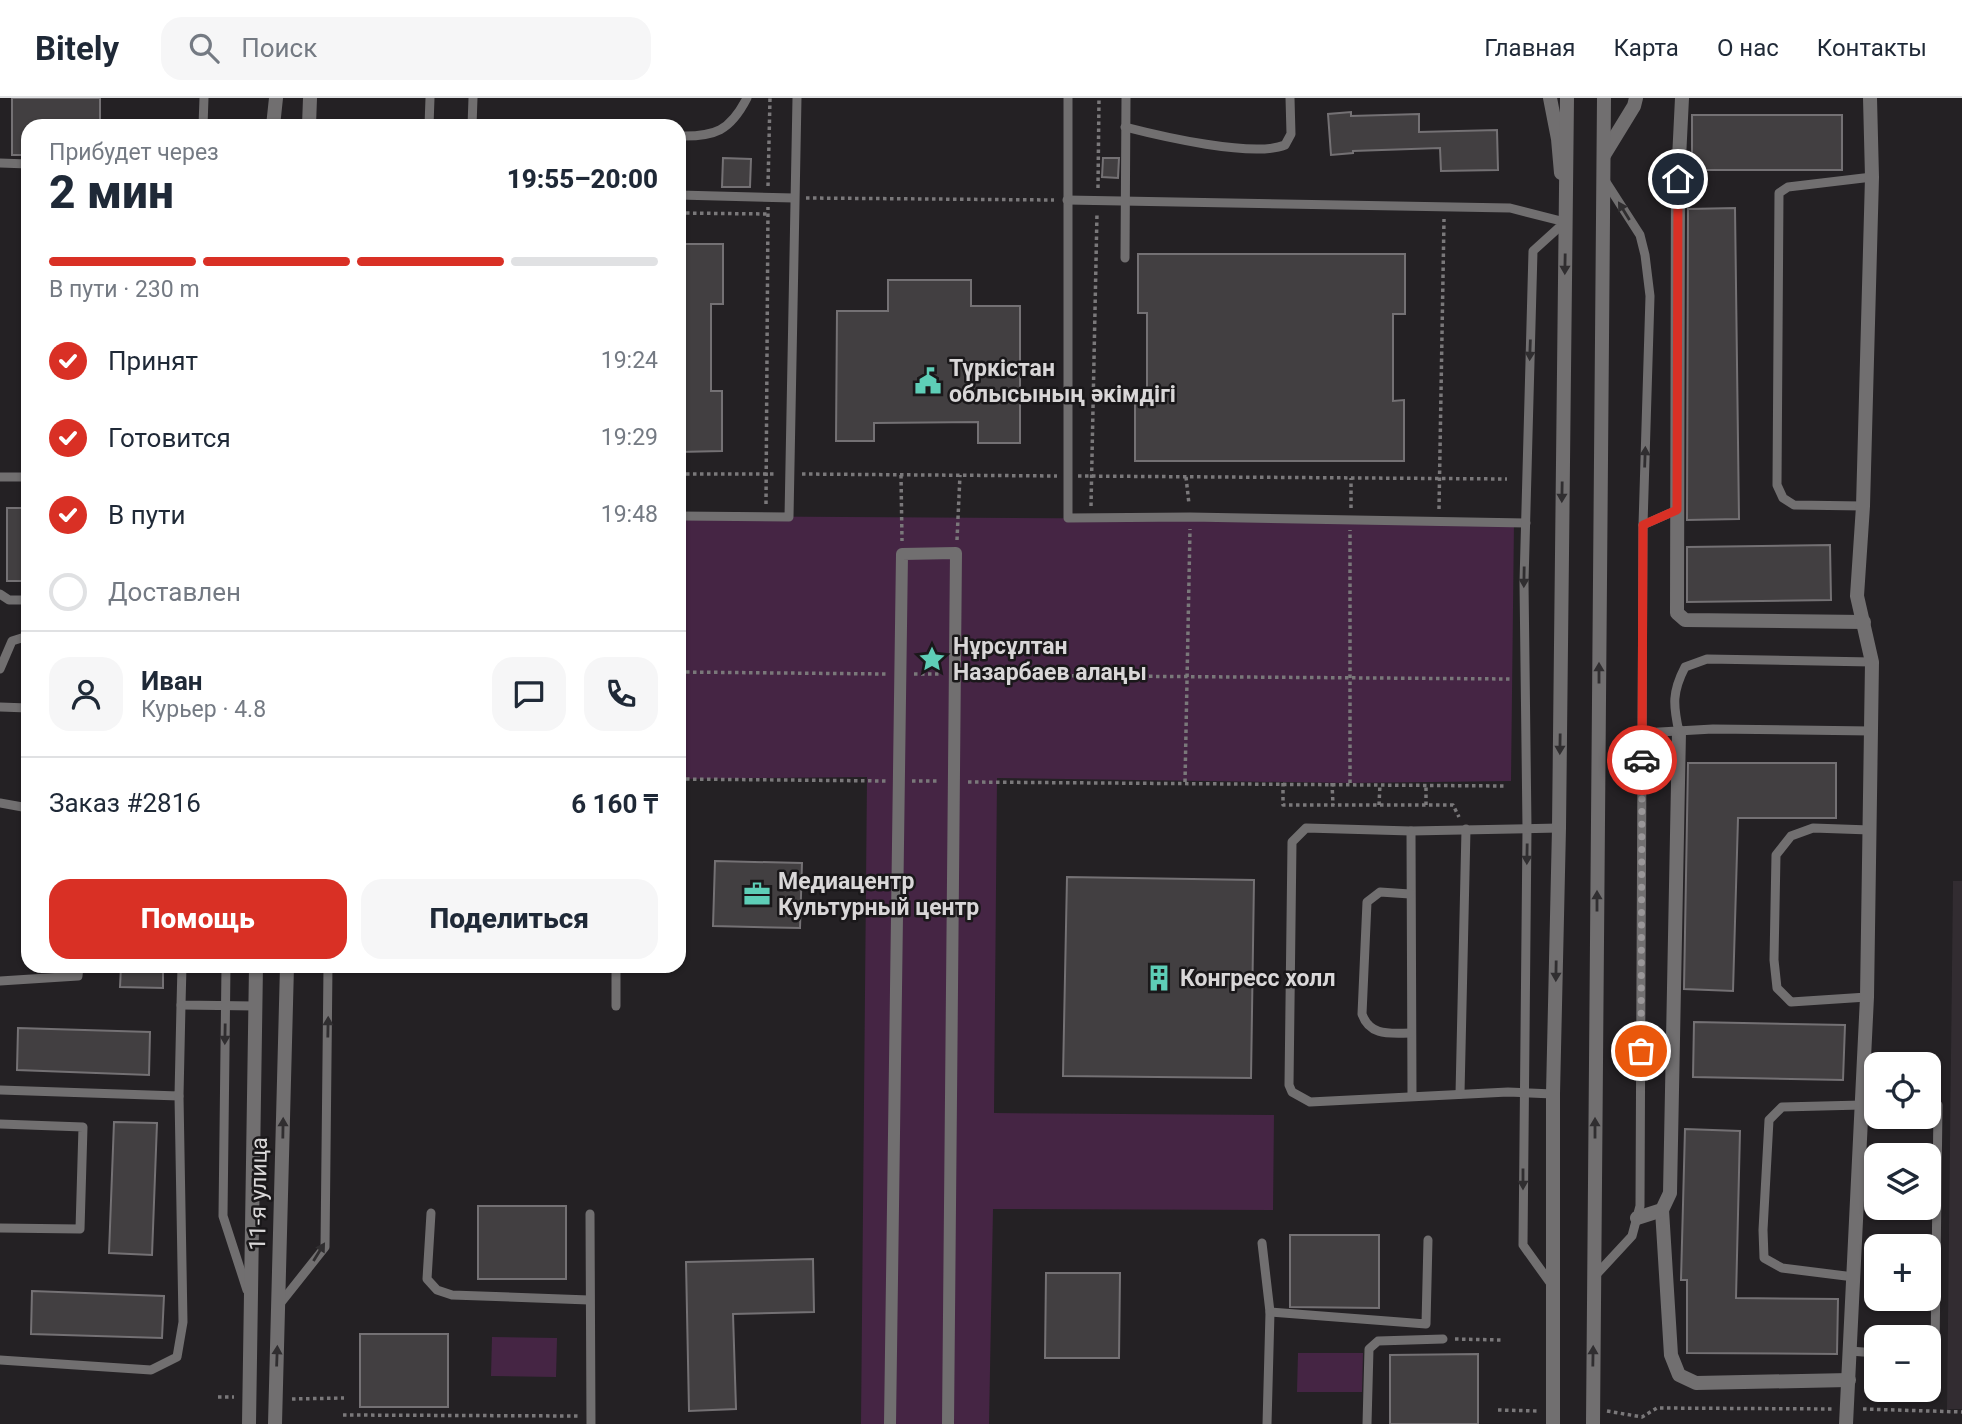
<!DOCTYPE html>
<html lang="ru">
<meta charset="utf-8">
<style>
:root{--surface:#fff;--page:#f6f6f7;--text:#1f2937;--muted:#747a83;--line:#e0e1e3;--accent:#d93025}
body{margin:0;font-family:Roboto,sans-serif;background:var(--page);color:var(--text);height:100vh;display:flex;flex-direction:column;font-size:26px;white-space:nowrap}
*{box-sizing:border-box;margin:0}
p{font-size:23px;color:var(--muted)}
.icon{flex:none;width:38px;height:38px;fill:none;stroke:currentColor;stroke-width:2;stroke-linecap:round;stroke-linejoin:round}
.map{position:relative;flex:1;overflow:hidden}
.details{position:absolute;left:21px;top:21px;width:665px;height:854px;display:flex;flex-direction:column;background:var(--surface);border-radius:21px;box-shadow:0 2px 5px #0004}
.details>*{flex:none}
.buttons{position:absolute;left:1864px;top:954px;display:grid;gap:14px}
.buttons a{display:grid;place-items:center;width:77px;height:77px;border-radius:14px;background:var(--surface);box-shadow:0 2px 5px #0004;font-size:35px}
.pin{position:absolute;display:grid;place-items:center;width:60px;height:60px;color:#fff;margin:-30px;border:4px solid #fff;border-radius:50%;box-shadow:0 2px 7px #0007}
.courier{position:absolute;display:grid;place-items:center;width:70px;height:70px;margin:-35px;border:5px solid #d93025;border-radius:50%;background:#fff;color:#222;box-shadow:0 2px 9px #0007}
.head em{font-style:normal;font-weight:800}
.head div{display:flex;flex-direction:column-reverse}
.head{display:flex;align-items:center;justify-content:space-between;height:119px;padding:0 28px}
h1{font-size:46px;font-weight:800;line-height:52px}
.bar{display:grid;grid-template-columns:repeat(4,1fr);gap:10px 7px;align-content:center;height:84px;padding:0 28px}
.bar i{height:9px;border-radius:5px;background:var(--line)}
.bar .current{background:var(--accent)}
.bar p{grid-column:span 4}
.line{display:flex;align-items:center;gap:18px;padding:0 28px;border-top:2px solid var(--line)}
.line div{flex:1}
.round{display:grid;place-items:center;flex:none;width:74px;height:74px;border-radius:21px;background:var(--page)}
ol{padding:0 28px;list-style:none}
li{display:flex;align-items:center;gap:21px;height:77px}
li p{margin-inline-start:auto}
li .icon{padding:7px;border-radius:50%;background:var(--accent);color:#fff;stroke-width:4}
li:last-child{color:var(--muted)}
li i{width:38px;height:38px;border:4px solid var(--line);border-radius:50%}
.primary-button{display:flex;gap:14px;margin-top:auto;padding:14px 28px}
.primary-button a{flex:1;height:80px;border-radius:21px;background:var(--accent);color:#fff;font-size:28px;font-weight:800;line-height:80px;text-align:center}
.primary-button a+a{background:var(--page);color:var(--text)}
header{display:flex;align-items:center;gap:42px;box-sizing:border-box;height:98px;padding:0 35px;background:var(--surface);border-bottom:2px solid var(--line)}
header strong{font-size:33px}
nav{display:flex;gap:38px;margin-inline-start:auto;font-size:24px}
.search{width:490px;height:63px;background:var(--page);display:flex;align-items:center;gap:18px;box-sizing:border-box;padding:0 24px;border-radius:21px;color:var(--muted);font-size:26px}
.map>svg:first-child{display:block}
.built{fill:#322c31}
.green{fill:#452544}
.building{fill:#423f41;stroke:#747174;stroke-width:2}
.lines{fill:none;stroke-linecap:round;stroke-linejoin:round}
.path{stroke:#7a787a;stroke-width:3.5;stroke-dasharray:3.5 3.5;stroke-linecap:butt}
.service{stroke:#716f70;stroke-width:9}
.pedestrian{stroke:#716f70;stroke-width:12}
.minor{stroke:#716f70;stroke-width:14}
.tertiary{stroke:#716f70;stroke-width:14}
.oneway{fill:#302e30}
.done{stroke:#9a9799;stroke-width:7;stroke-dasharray:0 12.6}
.route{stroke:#d93025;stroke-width:9}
.labels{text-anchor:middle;stroke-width:5;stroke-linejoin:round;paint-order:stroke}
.poi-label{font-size:23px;font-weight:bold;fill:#d9d7d8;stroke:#1a181a;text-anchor:start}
.street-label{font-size:23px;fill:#d9d7d8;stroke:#1a181a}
</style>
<header>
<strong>Bitely</strong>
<div class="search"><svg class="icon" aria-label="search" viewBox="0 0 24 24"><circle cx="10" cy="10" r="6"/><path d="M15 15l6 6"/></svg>Поиск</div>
<nav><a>Главная</a><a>Карта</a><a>О нас</a><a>Контакты</a></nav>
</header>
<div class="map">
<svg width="1962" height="1326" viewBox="0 0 1962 1326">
<rect width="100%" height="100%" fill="#242124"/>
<polygon class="built" points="1953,783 1962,783 1962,1311 1947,1311"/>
<g class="green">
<polygon points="679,418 1514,423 1511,683 1350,685 997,680 994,1015 1274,1017 1273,1112 993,1111 989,1326 861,1326 867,679 679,681"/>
<polygon points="492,1239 557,1240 556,1279 491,1278"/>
<polygon points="1298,1255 1363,1255 1362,1294 1297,1294"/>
</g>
<g class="building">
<polygon points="12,0 100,0 100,28 28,28 28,57 12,57"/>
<polygon points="1351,14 1351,18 1419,16 1419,34 1497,32 1498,72 1441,73 1440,50 1353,53 1353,55 1331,57 1328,16"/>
<rect x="1692" y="17" width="150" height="55"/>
<polygon points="723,60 751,61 750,89 722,89"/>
<polygon points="1103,60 1119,60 1118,80 1102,79"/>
<polygon points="1735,110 1739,421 1687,422 1688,111"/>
<polygon points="679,146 723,146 723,206 711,206 711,293 722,293 722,353 679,354"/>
<polygon points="1138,156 1405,156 1405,216 1393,216 1393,303 1404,302 1404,363 1135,363 1135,302 1147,302 1147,215 1138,215"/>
<polygon points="888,182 971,182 971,208 1020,208 1020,345 978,345 978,324 874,325 874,343 836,343 837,213 888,213"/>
<rect x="7" y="410" width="21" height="73"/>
<polygon points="1830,447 1831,502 1687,504 1687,449"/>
<polygon points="1688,665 1836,665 1836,720 1738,720 1733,893 1684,891"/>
<polygon points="715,763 802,765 800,830 713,828"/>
<polygon points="1067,779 1254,782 1251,980 1063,978"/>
<polygon points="121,868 163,868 163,890 120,889"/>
<polygon points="1694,924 1845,927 1843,982 1693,979"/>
<polygon points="18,930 150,934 149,977 17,972"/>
<polygon points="114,1024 157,1025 152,1157 109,1155"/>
<polygon points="1685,1031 1740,1033 1736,1200 1838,1201 1837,1256 1687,1255 1687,1182 1681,1182"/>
<rect x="478" y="1108" width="88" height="73"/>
<polygon points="1290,1137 1379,1137 1379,1210 1290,1209"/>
<polygon points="813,1161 814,1214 733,1216 736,1311 689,1313 686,1164"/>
<polygon points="1046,1175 1120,1175 1119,1260 1045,1260"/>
<polygon points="32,1193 164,1198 162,1240 31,1236"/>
<rect x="360" y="1236" width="88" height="73"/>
<polygon points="1478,1256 1478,1326 1390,1326 1390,1257"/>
</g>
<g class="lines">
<g class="path">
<polyline points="768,88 770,0"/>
<polyline points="1098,90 1099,0"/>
<polyline points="806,100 1054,102"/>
<polyline points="679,115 768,116"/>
<polyline points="679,376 777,376"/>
<polyline points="802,376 1057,378"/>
<polyline points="901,377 902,443"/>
<polyline points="1078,378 1507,381"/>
<polyline points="1186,379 1189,406"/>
<polyline points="766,406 768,109"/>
<polyline points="1091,408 1097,115"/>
<polyline points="1351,410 1351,380"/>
<polyline points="1439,411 1444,121"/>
<polyline points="957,442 960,377"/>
<polyline points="679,574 886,576"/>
<polyline points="914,576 942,576"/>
<polyline points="967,577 1512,581"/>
<polyline points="679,681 887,683"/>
<polyline points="912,683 939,683"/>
<polyline points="968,684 1504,688"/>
<polyline points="1185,684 1190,431"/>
<polyline points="1283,685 1283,707 1453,707 1459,719"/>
<polyline points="1332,685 1333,707"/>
<polyline points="1350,685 1350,432"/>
<polyline points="1379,707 1380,686"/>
<polyline points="1426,707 1426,687"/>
<polyline points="1455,1241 1501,1242"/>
<polyline points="218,1299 234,1299"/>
<polyline points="292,1301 344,1300"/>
<polyline points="1863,1311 1962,1314"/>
<polyline points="1498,1312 1538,1313"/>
<polyline points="1607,1313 1642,1319 1657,1310 1834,1311"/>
<polyline points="343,1317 579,1318"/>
</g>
<g class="service">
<polyline points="1068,0 1068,420 1190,419 1526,425"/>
<polyline points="203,28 204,0"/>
<polyline points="429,28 430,0"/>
<polyline points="472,28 473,0"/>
<path d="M 1125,29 C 1160,38 1253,60 1285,47 L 1291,36 L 1290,0"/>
<path d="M 679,38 C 715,39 730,33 747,0"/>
<polyline points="0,65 28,66"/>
<polyline points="679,97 794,100"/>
<polyline points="1067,102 1510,110 1565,124 1533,153 1524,484 1527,730 1523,1147 1551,1186"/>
<polyline points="1125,160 1126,0"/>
<polyline points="0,379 28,379"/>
<polyline points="1863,408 1794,407 1783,400 1777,387 1779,95 1788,89 1872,79"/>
<polyline points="679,418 789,419 797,0"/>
<polyline points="1643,427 1677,412"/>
<polyline points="0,496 9,502 28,502"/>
<polyline points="0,571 12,543 28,538"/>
<polyline points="0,609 28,610"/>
<path d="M 1679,634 C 1673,607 1672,594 1685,569 L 1707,561 L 1872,564"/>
<polyline points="1642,635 1713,631 1871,633"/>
<polyline points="0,705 28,710"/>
<polyline points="1411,733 1412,998"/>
<path d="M 1410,796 L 1380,794 L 1367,804 L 1362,916 C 1370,939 1391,935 1411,935"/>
<polyline points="182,868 181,907 255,908"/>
<polyline points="226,868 223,1118 247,1192"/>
<polyline points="0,883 78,878 79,868"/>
<polyline points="1867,899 1791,904 1777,890 1774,862 1776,757 1791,738 1813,730 1870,732"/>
<polyline points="616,908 616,868"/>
<polyline points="0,992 179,998 181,907"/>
<polyline points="1460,996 1466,731"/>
<polyline points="1553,996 1508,994 1310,1004 1292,994 1289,987 1292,744 1306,730 1411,733 1559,730"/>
<polyline points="0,1026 83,1029 80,1131 0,1130"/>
<polyline points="431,1115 427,1181 437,1192 452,1197 589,1202"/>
<polyline points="590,1116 591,1326"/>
<polyline points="1262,1145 1270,1214 1267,1326"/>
<polyline points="1594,1179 1632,1138 1640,1108 1643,427 1650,198 1645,157 1640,137 1604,81"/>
<polyline points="1854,1179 1782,1170 1764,1160 1763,1132 1769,1022 1782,1009 1862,1007"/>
<polyline points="279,1207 325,1149 328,868"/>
<polyline points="1270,1214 1426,1226 1428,1142"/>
<polyline points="1850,1253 1876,1255"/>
<polyline points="1928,1259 1935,1255 1938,1007"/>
<polyline points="0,1262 151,1272 177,1259 183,1224 179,998"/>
<polyline points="1367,1326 1369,1251 1378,1243 1443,1241"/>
</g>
<polyline class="pedestrian" points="890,1326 902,456 956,455 948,1326"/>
<g class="minor">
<polyline points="1550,0 1558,41 1561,75"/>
<polyline points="1682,0 1678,81 1677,515 1685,522 1864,524"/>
<polyline points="273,28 276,0"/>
<polyline points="309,28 310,0"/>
<polyline points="1604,57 1634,8 1636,0"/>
<polyline points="1662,1112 1671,1257 1679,1277 1696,1285 1849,1282"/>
<polyline points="1637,1120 1662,1112 1670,1095 1679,634"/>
<polyline points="249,1326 256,868"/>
<polyline points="275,1326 287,868"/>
<polyline points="1846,1326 1867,899 1872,564 1857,498 1863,408 1872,79 1870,0"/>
</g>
<g class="tertiary">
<polyline points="1553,1326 1553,996 1559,730 1567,0"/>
<polyline points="1593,1326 1604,0"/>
</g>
</g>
<defs><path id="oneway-solid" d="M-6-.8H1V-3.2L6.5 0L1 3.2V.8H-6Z" transform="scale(1.75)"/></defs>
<g class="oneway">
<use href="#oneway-solid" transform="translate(1624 113) rotate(-122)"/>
<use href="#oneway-solid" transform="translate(1565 166) rotate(91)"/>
<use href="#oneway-solid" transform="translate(1530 252) rotate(92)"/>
<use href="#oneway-solid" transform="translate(1645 359) rotate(-88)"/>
<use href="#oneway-solid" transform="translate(1562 394) rotate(91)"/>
<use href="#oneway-solid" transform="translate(1524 479) rotate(91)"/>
<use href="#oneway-solid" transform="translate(1599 575) rotate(-90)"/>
<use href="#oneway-solid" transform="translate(1560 646) rotate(91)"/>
<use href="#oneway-solid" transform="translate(1527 756) rotate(91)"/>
<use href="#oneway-solid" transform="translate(1597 803) rotate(-90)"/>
<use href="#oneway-solid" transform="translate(1556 873) rotate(91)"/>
<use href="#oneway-solid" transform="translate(328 929) rotate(-89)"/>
<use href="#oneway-solid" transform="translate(225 936) rotate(91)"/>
<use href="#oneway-solid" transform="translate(283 1030) rotate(-89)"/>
<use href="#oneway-solid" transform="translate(1595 1030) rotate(-90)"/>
<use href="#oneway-solid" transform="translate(1523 1081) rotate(90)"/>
<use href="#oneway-solid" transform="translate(319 1154) rotate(-58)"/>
<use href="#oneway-solid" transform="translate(277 1258) rotate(-88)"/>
<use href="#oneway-solid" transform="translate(1593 1258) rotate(-89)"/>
</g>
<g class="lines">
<polyline class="done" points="1641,953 1642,662"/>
<polyline class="route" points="1642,662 1643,427 1677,412 1678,81"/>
</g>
<defs>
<g id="civic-bare" transform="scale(2.1)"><path d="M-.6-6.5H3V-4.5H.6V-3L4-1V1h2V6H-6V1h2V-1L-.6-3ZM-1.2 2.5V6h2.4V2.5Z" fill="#5eceb7" stroke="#1a181a" stroke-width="2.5" paint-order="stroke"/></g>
<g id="sight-bare" transform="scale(2.1)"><path d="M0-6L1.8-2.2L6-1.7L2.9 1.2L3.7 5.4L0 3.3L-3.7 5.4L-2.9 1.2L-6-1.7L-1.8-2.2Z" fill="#5eceb7" stroke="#1a181a" stroke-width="2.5" paint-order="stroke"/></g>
<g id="office-bare" transform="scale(2.1)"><path d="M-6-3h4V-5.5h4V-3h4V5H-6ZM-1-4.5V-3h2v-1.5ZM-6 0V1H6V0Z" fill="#5eceb7" stroke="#1a181a" stroke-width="2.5" paint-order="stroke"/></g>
<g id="building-bare" transform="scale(2.1)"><path d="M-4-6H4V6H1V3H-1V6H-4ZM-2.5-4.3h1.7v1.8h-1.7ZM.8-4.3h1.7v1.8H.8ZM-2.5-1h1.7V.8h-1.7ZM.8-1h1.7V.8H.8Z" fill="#5eceb7" stroke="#1a181a" stroke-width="2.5" paint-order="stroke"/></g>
</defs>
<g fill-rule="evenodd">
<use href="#civic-bare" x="928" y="283"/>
<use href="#sight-bare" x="932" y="561"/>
<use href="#office-bare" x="757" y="796"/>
<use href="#building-bare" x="1159" y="880"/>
</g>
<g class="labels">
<g class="poi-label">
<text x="949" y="278">Түркістан<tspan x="949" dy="26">облысының әкімдігі</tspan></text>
<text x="953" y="556">Нұрсұлтан<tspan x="953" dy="26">Назарбаев алаңы</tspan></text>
<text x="778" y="791">Медиацентр<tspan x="778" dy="26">Культурный центр</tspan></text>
<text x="1180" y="888">Конгресс холл</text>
</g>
<g class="street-label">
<text transform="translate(258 1096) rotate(-89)" y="8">11-я улица</text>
</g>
</g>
</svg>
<div class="buttons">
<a><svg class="icon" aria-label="locate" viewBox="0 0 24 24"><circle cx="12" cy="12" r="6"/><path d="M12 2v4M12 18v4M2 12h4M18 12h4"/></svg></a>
<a><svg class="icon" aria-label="layers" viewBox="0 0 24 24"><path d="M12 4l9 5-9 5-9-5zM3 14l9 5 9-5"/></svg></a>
<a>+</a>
<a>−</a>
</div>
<div class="pin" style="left:1641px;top:953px;background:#ea580c"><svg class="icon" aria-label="bag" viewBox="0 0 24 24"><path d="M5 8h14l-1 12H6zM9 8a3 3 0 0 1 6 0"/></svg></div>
<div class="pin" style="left:1678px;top:81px;background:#1f2937"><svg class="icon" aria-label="home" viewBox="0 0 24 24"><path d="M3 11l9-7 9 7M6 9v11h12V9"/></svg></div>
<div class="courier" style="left:1642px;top:662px"><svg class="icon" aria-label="car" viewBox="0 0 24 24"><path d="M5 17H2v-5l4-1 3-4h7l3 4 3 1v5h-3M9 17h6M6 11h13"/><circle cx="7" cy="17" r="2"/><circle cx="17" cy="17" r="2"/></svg></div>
<section class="details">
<div class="head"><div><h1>2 мин</h1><p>Прибудет через</p></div><em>19:55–20:00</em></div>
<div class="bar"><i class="current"></i><i class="current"></i><i class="current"></i><i></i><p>В пути · 230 m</p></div>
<ol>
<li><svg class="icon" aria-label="check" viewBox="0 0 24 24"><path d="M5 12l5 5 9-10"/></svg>Принят<p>19:24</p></li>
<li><svg class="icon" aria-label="check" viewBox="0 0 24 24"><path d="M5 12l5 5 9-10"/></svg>Готовится<p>19:29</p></li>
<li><svg class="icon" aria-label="check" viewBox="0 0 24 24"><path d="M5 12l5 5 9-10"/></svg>В пути<p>19:48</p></li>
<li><i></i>Доставлен</li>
</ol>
<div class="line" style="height:126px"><a class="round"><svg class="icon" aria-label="person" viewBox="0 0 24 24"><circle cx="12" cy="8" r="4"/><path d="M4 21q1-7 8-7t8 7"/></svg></a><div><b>Иван</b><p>Курьер · 4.8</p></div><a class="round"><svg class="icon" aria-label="chat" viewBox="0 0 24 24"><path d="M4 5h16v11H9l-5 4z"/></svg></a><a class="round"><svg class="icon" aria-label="phone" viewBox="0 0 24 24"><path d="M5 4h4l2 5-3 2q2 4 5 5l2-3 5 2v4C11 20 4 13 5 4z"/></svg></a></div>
<div class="line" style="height:91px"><div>Заказ #2816</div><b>6 160 ₸</b></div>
<div class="primary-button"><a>Помощь</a><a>Поделиться</a></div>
</section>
</div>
